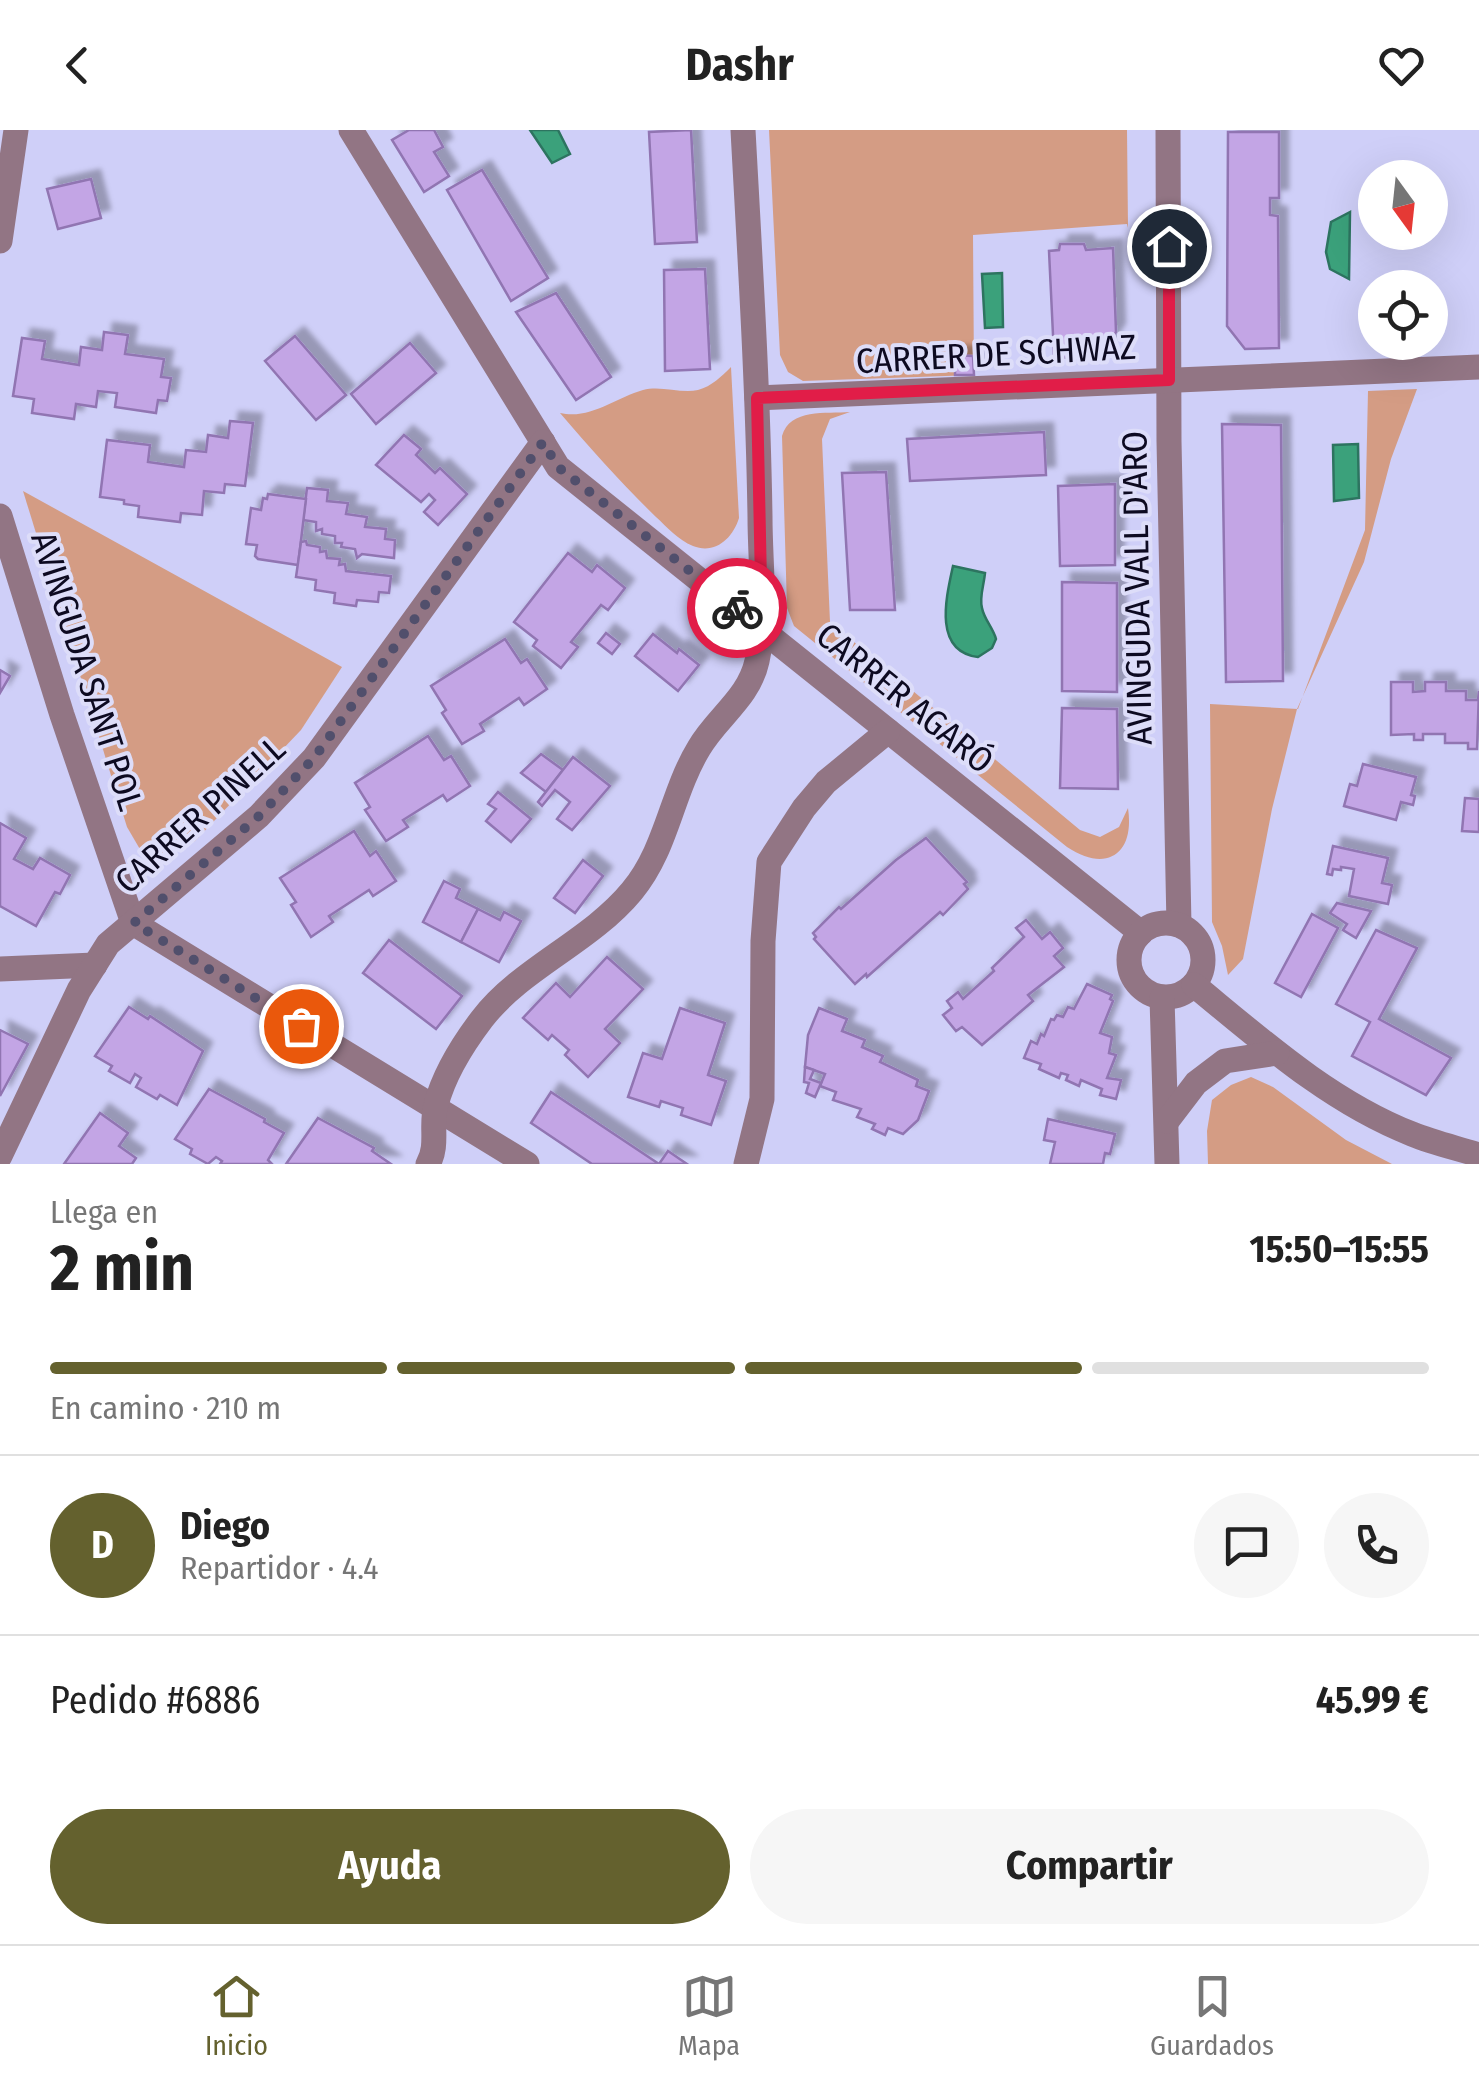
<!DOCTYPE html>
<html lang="es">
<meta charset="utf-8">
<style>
:root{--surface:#fff;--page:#f6f6f6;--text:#222;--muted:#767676;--line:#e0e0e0;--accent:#64612e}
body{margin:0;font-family:"Fira Sans Condensed",sans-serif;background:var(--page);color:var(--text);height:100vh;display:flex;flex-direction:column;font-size:38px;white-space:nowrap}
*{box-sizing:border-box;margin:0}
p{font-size:32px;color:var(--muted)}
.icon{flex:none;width:55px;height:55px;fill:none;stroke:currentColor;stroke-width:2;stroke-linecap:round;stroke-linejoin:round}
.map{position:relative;height:1034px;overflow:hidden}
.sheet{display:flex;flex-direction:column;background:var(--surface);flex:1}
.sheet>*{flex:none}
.needle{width:65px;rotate:165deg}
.buttons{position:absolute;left:1358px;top:30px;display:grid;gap:20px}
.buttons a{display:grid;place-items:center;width:90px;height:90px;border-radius:50%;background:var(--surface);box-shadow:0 10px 40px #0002;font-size:50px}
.pin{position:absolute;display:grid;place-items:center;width:85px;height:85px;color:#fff;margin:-42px;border:5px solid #fff;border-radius:50%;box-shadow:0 2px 10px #0007}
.courier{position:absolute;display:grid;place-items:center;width:100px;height:100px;margin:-50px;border:8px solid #e11d48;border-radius:50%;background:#fff;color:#222;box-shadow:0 2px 12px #0007}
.summary em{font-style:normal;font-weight:700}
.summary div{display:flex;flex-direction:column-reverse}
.summary{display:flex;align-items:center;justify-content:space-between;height:170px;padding:0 50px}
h1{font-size:65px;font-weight:700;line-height:75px}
.bar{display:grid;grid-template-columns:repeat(4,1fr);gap:15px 10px;align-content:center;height:120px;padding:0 50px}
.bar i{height:12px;border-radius:8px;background:var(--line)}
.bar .current{background:var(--accent)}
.bar p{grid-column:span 4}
.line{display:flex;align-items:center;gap:25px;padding:0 50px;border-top:2px solid var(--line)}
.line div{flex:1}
.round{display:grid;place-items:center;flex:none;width:105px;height:105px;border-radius:52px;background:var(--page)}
.cta{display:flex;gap:20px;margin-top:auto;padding:20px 50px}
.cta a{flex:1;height:115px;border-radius:60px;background:var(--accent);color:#fff;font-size:40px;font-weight:700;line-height:115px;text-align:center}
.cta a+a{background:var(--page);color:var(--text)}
header{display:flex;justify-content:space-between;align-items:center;height:130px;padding:0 50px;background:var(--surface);font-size:45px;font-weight:700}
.tab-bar{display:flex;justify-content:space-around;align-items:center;height:140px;border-top:2px solid var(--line);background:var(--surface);font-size:28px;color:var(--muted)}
.tab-bar a{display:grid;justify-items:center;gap:5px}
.tab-bar .current{color:var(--accent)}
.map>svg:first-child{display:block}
.green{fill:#d49c84}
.water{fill:#3ba17b;stroke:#2d7460;stroke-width:2.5}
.building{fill:#c3a5e5;stroke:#9175b2;stroke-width:2.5;filter:url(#shadow)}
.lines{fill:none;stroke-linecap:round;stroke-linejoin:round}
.street{stroke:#927584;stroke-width:25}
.done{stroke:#514f6c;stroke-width:10;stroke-dasharray:0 18}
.route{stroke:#e11d48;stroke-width:12}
.labels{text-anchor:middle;stroke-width:8;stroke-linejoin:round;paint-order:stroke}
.street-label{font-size:35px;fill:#0d0a21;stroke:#ddddf9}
</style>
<header><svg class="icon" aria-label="back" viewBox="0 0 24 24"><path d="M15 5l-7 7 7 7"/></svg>Dashr<svg class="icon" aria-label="heart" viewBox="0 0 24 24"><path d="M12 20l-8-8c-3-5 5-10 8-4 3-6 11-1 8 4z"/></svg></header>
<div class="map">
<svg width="1479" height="1034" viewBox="0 0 1479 1034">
<defs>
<filter id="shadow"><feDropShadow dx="9" dy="-9" stdDeviation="2.5" flood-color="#0004"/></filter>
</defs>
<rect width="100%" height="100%" fill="#cfcff8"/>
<g class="green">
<polygon points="769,0 1127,0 1128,98 1127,94 973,105 974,245 803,251 788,242 780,225"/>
<path d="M 731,237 L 739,388 C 733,408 715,425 693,416 C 678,410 667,397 656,387 C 622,354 591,319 560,283 C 590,290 615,268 643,260 C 661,255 681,264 698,260 C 712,256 721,247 731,237 Z"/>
<polygon points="1417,259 1391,329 1364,432 1297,579 1272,679 1243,829 1228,845 1222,816 1212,792 1210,574 1298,579 1365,400 1368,261"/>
<path d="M 850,282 L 830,289 L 822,309 L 830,492 L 1080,700 L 1100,707 L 1119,697 L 1128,678 C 1135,725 1106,743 1067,717 L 794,496 L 787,478 L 782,306 C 790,278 826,284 850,282 Z"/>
<polygon points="23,361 342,537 301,600 195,711 166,725 141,721 127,697"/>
<polygon points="1251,947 1273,957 1346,1010 1392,1034 1208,1034 1207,1001 1212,970 1231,955"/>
</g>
<g class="water">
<polygon points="530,0 558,0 570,24 552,33"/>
<polygon points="1350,82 1349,149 1330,139 1326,122 1331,92"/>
<polygon points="1002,143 1003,197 985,198 982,144"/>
<polygon points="1358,314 1359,368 1334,371 1333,315"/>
<path d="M 953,436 L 985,443 C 984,455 979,467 982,478 C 984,489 993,498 996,509 L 992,518 L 978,527 C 933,521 946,468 953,436 Z"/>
</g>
<g class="building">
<polygon points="409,0 434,0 443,17 434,22 449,46 424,62 392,10"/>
<polygon points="691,0 697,112 655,114 649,2"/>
<polygon points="1228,2 1279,2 1279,68 1270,68 1270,85 1278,86 1279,218 1245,219 1227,196"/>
<polygon points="482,40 548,148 511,171 447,60"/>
<polygon points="91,49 101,88 58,99 47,59"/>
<polygon points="1060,114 1084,114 1086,120 1113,118 1116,202 1105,219 1089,226 1073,229 1054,226 1049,121 1059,120"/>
<polygon points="705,139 710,239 665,241 664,140"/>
<polygon points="556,163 611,247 576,270 516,182"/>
<polygon points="104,202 128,205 125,224 164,229 161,247 171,248 167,271 158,270 156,283 115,277 117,263 98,261 96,277 76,274 74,289 32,283 34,269 13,266 22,208 45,211 42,229 79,235 81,217 102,220"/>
<polygon points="295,206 346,265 316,290 265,231"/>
<polygon points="410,213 436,243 376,294 351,264"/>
<polygon points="955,225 973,226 974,245 955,245"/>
<polygon points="230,291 253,293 245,356 225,354 224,363 204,361 202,385 181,383 180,392 138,387 139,376 124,374 124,370 100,367 107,310 150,315 148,332 184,337 186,320 206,322 208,305 228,308"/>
<polygon points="1222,294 1281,295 1283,551 1226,552"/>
<polygon points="1044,302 1046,345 910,351 907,309"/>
<polygon points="404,305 421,319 416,325 435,343 440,338 467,364 438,395 424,382 435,370 429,364 421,372 376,335"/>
<polygon points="886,342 895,480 850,480 842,343"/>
<polygon points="1115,354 1115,435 1060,436 1058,356"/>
<polygon points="307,358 328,360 327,371 348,373 346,384 367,387 365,397 386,399 385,409 395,410 394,428 362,424 357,428 355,419 341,417 342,413 335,413 335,406 322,404 322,399 316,401 316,392 303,390"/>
<polygon points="268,364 306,369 298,435 258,429 255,426 257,415 246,414 251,378 261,380 263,368 267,369"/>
<polygon points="306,411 307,415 320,417 320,422 326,421 327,428 340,429 339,435 345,434 346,441 391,446 389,463 379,462 378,472 357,470 356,476 334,473 335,463 315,460 316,450 296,447 301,412"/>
<polygon points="568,423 592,442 597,435 625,458 608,480 601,475 571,512 578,517 561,538 533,516 537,510 514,492"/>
<polygon points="1062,452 1117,453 1117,562 1062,561"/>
<polygon points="606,503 620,514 612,524 598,513"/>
<polygon points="653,504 677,523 679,519 699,535 678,561 635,526"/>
<polygon points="505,509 521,533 527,529 547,559 524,575 519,568 480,594 484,601 462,614 442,583 446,580 431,556"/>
<polygon points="0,540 10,546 0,563"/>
<polygon points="1391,552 1413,552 1413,562 1425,561 1425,552 1446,552 1446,561 1466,561 1466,570 1478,570 1479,561 1477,619 1468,619 1468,613 1445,613 1445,604 1423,604 1423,610 1414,610 1414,604 1391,605"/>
<polygon points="1062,578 1117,579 1118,659 1060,658"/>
<polygon points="428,606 444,630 451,626 470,656 447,671 443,665 403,690 408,697 386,711 365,680 370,677 355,653"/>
<polygon points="541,624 563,640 546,662 521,643"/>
<polygon points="573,627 610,656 572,700 557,689 570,672 555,660 542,676 538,672"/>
<polygon points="1363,634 1416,647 1411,665 1415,666 1413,675 1401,672 1396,690 1344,676 1350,654 1357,656"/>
<polygon points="498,662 531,689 511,712 486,691 496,679 488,674"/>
<polygon points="1465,668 1479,669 1479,702 1462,701"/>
<polygon points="0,693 26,708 14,729 33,739 40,728 70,745 60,764 55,762 36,796 0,776"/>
<polygon points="354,701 370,726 376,721 396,751 373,766 369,760 329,786 333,792 311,807 291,775 296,772 280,748"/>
<polygon points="926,708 967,752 964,754 968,759 943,785 940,782 867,847 866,844 855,854 814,809 816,807 813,803 839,777 841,779 896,730"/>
<polygon points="1333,716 1388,728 1382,753 1392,755 1388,774 1349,766 1354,739 1341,737 1341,740 1333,739 1332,745 1327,744"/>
<polygon points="583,730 603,746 575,783 554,768"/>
<polygon points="444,751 460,759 456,768 478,779 461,812 423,792"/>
<polygon points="1337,773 1371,781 1356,808 1343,800 1347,794 1330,783"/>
<polygon points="478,779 500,790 504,782 521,791 499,832 461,812"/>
<polygon points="1312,784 1338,798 1301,867 1275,853"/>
<polygon points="1026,790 1042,809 1050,802 1063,818 1054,826 1064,837 1028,865 1033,871 982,915 962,897 956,901 943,885 952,878 947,871 958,862 963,869 994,841 992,838 1024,807 1016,798"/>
<polygon points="1376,800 1417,818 1379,889 1451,928 1426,965 1352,926 1370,892 1336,874"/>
<polygon points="389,810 462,866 436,899 363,843"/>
<polygon points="607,827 643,859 605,899 620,913 588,947 565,925 569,920 552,905 548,910 523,888 556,853 570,867"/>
<polygon points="1087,854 1112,865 1110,869 1113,871 1100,903 1112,907 1109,923 1116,925 1107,948 1121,950 1116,969 1100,965 1102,959 1081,950 1079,956 1066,950 1068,945 1061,943 1059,948 1039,939 1041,934 1024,928 1031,911 1037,914 1041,904 1044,906 1051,889 1054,890 1057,885 1063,887 1068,877 1074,879"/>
<polygon points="129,877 148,889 150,886 203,921 177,975 160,965 157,969 136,957 141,948 135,944 130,953 109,941 112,936 95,926"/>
<polygon points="680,878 725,893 708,945 726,951 711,995 681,985 683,978 661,971 659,977 628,967 643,923 662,929"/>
<polygon points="819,878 847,889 842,901 865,910 862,917 883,926 880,932 918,950 916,956 929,961 918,990 903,1004 888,998 885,1005 872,999 875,994 857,987 861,979 833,970 836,962 820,956 825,944 805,937 808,905"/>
<polygon points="0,900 28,914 0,966"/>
<polygon points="805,937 814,940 810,949 821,953 815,967 806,963 809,953 804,952"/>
<polygon points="209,959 265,989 264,992 284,1003 268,1030 272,1034 220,1034 222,1031 216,1027 208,1034 190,1024 192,1019 175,1009"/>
<polygon points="551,962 659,1034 592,1034 531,993"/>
<polygon points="100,983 128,1003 119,1016 136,1028 132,1034 64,1034"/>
<polygon points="318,988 374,1018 372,1021 391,1034 286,1034"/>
<polygon points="1048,989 1115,1004 1110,1024 1105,1023 1103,1034 1050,1034 1055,1012 1044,1010"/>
<polygon points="668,1021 687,1034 659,1034"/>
</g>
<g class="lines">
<g class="street">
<polyline points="351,0 558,337 1141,803"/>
<polyline points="1168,0 1169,311 1179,795"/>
<polyline points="0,111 16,0"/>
<polyline points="757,268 1479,237"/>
<polyline points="0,386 62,585 133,793 527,1034"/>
<circle cx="1166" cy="830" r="37"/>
<polyline points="0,839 95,835"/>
<path d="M 1194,855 C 1261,910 1330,972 1412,1004 C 1434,1013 1457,1018 1479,1025"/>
<polyline points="1162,868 1167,1034"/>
<polyline points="1167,991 1196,953 1225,931 1277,923"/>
<polyline points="0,1026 79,860 108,814 259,686 314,628 543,312"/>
<path d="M 428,1034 C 439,1015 430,995 436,975 C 444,944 463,914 482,889 C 521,838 590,812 632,761 C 667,719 671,664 699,618 C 717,587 749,568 757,531 C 767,485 760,434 760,387 C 758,258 750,129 743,0"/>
<polyline points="746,1034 762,969 763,811 769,732 804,678 826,652 888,601"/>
</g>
</g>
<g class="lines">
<polyline class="done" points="301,896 134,793 259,686 314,628 543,312 558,337 737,478"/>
<polyline class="route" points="737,478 762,498 757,268 1169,250 1169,116"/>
</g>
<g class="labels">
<g class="street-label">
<text transform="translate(996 224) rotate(-3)" y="12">CARRER DE SCHWAZ</text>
<text transform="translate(1137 458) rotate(-91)" y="12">AVINGUDA VALL D'ARO</text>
<text transform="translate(87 541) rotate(72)" y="12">AVINGUDA SANT POL</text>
<text transform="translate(905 568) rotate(39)" y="12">CARRER AGARÓ</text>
<text transform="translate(200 685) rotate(-42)" y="12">CARRER PINELL</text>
</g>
</g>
</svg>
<div class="buttons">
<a><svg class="needle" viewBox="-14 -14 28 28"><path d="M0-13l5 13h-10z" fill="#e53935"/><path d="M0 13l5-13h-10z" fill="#767676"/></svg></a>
<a><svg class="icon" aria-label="locate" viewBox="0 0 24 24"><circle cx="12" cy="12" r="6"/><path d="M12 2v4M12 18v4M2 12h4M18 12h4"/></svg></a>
</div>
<div class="pin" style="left:301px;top:896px;background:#ea580c"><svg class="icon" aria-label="bag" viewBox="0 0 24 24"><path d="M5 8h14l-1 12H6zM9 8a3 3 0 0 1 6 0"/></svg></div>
<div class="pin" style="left:1169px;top:116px;background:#1f2937"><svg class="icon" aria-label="home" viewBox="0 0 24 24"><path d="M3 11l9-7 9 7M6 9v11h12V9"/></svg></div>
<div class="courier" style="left:737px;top:478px"><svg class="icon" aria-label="bike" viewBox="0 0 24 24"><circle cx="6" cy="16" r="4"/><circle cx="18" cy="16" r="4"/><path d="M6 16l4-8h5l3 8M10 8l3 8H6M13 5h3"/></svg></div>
</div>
<section class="sheet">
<div class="summary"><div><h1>2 min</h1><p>Llega en</p></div><em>15:50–15:55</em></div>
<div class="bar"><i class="current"></i><i class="current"></i><i class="current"></i><i></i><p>En camino · 210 m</p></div>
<div class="line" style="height:180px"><b class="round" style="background:var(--accent);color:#fff">D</b><div><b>Diego</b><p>Repartidor · 4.4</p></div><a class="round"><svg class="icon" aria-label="chat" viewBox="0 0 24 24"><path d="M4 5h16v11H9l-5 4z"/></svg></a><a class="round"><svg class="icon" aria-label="phone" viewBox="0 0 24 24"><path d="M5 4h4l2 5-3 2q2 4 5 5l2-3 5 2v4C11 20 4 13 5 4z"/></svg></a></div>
<div class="line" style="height:130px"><div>Pedido #6886</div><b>45.99 €</b></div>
<div class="cta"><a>Ayuda</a><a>Compartir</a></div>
</section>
<nav class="tab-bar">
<a class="current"><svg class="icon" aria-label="home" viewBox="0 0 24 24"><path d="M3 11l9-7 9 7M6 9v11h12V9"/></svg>Inicio</a>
<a><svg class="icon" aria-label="map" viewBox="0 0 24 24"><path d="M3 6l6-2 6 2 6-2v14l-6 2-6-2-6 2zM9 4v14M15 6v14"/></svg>Mapa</a>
<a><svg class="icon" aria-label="saved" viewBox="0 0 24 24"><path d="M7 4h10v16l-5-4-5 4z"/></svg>Guardados</a>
</nav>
